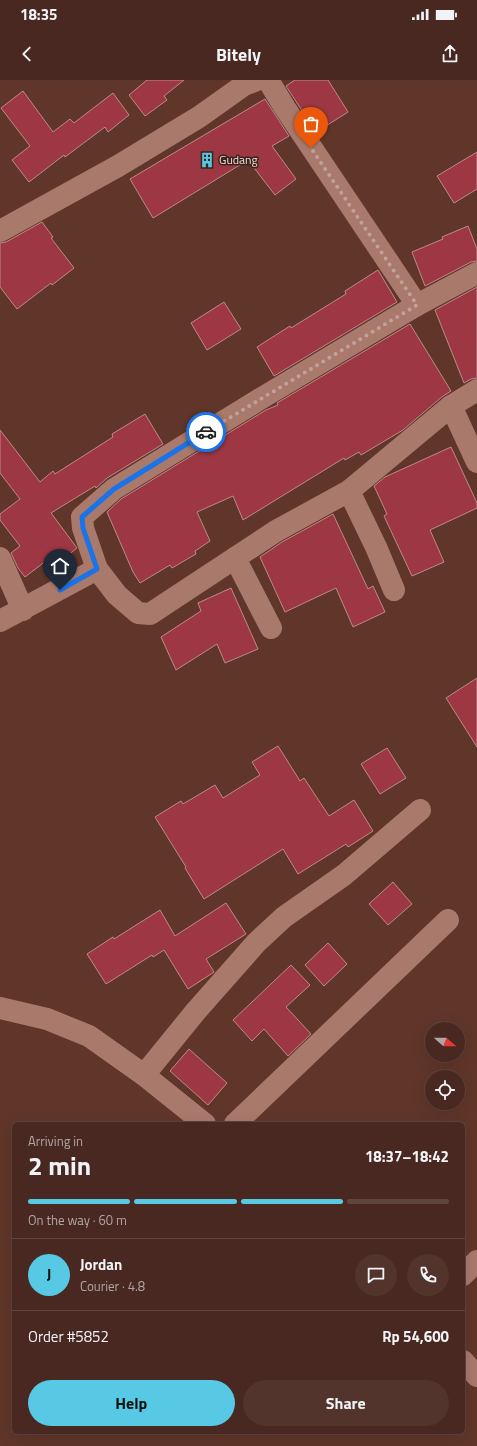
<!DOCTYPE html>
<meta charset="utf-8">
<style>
:root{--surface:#482820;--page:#52342d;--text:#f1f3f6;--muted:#b1a6a5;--line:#60443e;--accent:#58c9e4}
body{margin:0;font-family:"Titillium Web",sans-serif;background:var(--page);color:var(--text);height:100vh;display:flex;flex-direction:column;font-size:15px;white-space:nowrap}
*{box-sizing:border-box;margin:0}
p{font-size:13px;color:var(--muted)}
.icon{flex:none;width:22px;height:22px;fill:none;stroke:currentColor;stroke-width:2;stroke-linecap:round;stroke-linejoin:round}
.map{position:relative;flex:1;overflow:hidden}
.panel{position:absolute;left:12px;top:1042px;width:453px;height:312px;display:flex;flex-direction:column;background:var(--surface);border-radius:6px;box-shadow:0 4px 16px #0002,0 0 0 1px var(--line)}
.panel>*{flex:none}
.needle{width:26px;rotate:111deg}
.controls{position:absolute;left:425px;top:942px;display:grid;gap:8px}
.controls a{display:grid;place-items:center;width:40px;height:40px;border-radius:50%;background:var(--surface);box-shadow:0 4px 16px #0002,0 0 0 1px var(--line);font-size:20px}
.pin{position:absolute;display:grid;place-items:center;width:34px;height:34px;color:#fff;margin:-41px -17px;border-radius:50% 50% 50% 0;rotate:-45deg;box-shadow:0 0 4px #0007}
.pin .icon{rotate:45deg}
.courier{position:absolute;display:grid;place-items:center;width:40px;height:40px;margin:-20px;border:3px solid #1a73e8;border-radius:50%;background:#fff;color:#222;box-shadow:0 1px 5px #0007}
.headline em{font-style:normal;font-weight:700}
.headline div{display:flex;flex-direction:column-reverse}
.headline{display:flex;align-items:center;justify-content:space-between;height:68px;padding:0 16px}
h1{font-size:26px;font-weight:700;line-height:30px}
.bar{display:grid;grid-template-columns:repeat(4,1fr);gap:6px 4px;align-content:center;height:48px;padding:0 16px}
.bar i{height:5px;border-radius:3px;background:var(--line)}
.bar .selected{background:var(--accent)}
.bar p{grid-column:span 4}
.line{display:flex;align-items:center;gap:10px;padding:0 16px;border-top:1px solid var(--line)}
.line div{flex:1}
.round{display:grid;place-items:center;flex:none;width:42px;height:42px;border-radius:21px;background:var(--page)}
.action{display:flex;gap:8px;margin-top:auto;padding:8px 16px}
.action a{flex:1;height:46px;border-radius:24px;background:var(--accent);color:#111;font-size:16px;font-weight:700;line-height:46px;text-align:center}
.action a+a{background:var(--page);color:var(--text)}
.status{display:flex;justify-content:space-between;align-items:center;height:28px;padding:0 20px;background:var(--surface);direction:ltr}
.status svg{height:11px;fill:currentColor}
header{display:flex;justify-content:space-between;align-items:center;height:52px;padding:0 16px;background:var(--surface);font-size:18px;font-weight:700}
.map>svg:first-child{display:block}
.building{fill:#9e3744;stroke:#be898b}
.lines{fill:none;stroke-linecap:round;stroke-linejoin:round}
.minor{stroke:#a9796c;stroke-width:22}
.done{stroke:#c2a198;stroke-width:4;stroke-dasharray:0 7.2}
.route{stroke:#1a73e8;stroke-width:5}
.labels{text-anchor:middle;stroke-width:3;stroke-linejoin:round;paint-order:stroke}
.poi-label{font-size:12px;fill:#f6dbd3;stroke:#37241e;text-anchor:start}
</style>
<div class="status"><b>18:35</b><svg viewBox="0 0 49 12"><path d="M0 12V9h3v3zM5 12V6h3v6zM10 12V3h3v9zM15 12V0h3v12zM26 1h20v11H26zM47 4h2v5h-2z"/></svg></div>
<header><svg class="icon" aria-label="back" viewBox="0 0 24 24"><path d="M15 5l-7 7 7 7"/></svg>Bitely<svg class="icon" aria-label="share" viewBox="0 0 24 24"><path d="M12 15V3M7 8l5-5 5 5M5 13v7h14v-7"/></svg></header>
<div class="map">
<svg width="477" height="1366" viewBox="0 0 477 1366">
<rect width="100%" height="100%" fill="#60362a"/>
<g class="building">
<polygon points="147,0 184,0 164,16 167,20 145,36 129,15"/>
<polygon points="295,0 328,0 348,32 318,51 313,42 310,43 286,6"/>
<polygon points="23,11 53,52 70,39 74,43 113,13 129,35 108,52 105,47 65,77 64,75 29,102 12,80 30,66 1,28"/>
<polygon points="265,19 289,56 272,66 296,99 275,115 248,80 153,138 130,99"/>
<polygon points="477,72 477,109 454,123 437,96"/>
<polygon points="42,142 53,157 51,158 74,188 52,205 51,203 17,229 0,207 0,163 6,162"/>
<polygon points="468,146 477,169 477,181 471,182 425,206 412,172 443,159 442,157"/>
<polygon points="378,190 397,222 274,296 257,267 290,246 291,248 346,214 345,211"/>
<polygon points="477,207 477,298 471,299 464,303 435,230"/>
<polygon points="224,222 241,249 207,270 191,243"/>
<polygon points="410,244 451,311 443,316 403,350 361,375 359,372 345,380 344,378 243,440 233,416 197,432 210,461 195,471 196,474 172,488 170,485 140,503 133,492 107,432 121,419 266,330 278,325 277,323"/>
<polygon points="145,334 163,364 107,398 96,408 95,406 51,433 77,468 56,485 51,477 25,497 18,488 11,473 20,466 0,440 0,434 20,419 0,393 0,350 40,402 53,391 55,394 113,357 112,354"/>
<polygon points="451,367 477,423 477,428 430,450 444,482 412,496 384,436 387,434 374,406 385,397"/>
<polygon points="333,434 368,509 373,506 385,532 353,547 336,508 285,532 260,477 282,462"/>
<polygon points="231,508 258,569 225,583 217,564 176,590 161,557 201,531 198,523"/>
<polygon points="477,598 477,667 446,618"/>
<polygon points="278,666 300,701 304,698 329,736 354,720 373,751 348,767 346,764 298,794 283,769 204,819 185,788 186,787 155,737 181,721 183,724 215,705 223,718 260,695 252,682"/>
<polygon points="387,668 406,698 380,714 361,684"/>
<polygon points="393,802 412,824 388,845 369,824"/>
<polygon points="226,823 246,854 206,879 214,892 188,909 164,870 153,877 152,875 106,904 87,874 113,857 114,859 160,830 175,856"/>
<polygon points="328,863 347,884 324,906 305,885"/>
<polygon points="291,885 310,905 286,927 311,954 288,976 264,949 252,961 233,940"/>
<polygon points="189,969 227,1003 208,1025 170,991"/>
</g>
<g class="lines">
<g class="minor">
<polyline points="268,0 285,28 417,225"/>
<polyline points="0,151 118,86 199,37 244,5 257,0"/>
<polyline points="451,326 477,382"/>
<polyline points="349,411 376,467 394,510"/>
<polyline points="0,478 23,530"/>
<polyline points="235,478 271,548"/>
<polyline points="97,489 117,515 138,533 150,534 276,451 349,411 451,326 477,310"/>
<polyline points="0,541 97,489 83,448 82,437 114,409 265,316 417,225 477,193"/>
<polyline points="0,928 47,939 89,956 144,995 205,1044"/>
<polyline points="144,995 196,931 256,863 284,837 344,795 420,730"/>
<polyline points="235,1044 448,840"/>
<polyline points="463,1195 477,1181"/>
<polyline points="463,1281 477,1296"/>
</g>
</g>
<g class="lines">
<polyline class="done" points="206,352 417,225 311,68"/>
<polyline class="route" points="60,510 97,489 83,448 82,437 114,409 206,352"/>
</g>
<defs>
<g id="building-bare" transform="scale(1.2)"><path d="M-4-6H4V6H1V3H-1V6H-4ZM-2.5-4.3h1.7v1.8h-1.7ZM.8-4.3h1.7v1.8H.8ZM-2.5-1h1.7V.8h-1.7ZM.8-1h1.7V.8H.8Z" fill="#58c9e4" stroke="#37241e" stroke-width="2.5" paint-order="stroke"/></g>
</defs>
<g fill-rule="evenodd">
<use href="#building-bare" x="207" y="80"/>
</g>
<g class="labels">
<g class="poi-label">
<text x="219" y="84">Gudang</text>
</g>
</g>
</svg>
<div class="controls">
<a><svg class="needle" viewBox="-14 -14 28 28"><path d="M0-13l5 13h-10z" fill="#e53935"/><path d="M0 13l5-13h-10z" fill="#b1a6a5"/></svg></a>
<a><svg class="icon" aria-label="locate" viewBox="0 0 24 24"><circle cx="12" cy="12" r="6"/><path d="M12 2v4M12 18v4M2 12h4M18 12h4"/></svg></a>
</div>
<div class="pin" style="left:311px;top:68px;background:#ea580c"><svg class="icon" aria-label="bag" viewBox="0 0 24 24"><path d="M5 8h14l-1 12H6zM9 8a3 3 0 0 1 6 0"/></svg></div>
<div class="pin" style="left:60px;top:510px;background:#1f2937"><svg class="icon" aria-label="home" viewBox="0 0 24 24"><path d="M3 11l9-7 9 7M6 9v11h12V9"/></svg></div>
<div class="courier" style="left:206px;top:352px"><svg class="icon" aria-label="car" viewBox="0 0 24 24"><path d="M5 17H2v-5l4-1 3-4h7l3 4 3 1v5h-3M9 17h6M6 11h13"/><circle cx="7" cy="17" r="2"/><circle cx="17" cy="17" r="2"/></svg></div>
<section class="panel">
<div class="headline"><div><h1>2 min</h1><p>Arriving in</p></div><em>18:37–18:42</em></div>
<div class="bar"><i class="selected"></i><i class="selected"></i><i class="selected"></i><i></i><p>On the way · 60 m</p></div>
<div class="line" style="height:72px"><b class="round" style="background:var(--accent);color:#111">J</b><div><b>Jordan</b><p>Courier · 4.8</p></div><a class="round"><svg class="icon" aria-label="chat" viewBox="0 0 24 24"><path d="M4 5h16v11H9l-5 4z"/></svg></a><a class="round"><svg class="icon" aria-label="phone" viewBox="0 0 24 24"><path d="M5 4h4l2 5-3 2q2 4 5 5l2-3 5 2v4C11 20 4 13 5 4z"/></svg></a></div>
<div class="line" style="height:52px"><div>Order #5852</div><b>Rp 54,600</b></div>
<div class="action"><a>Help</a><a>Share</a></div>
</section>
</div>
